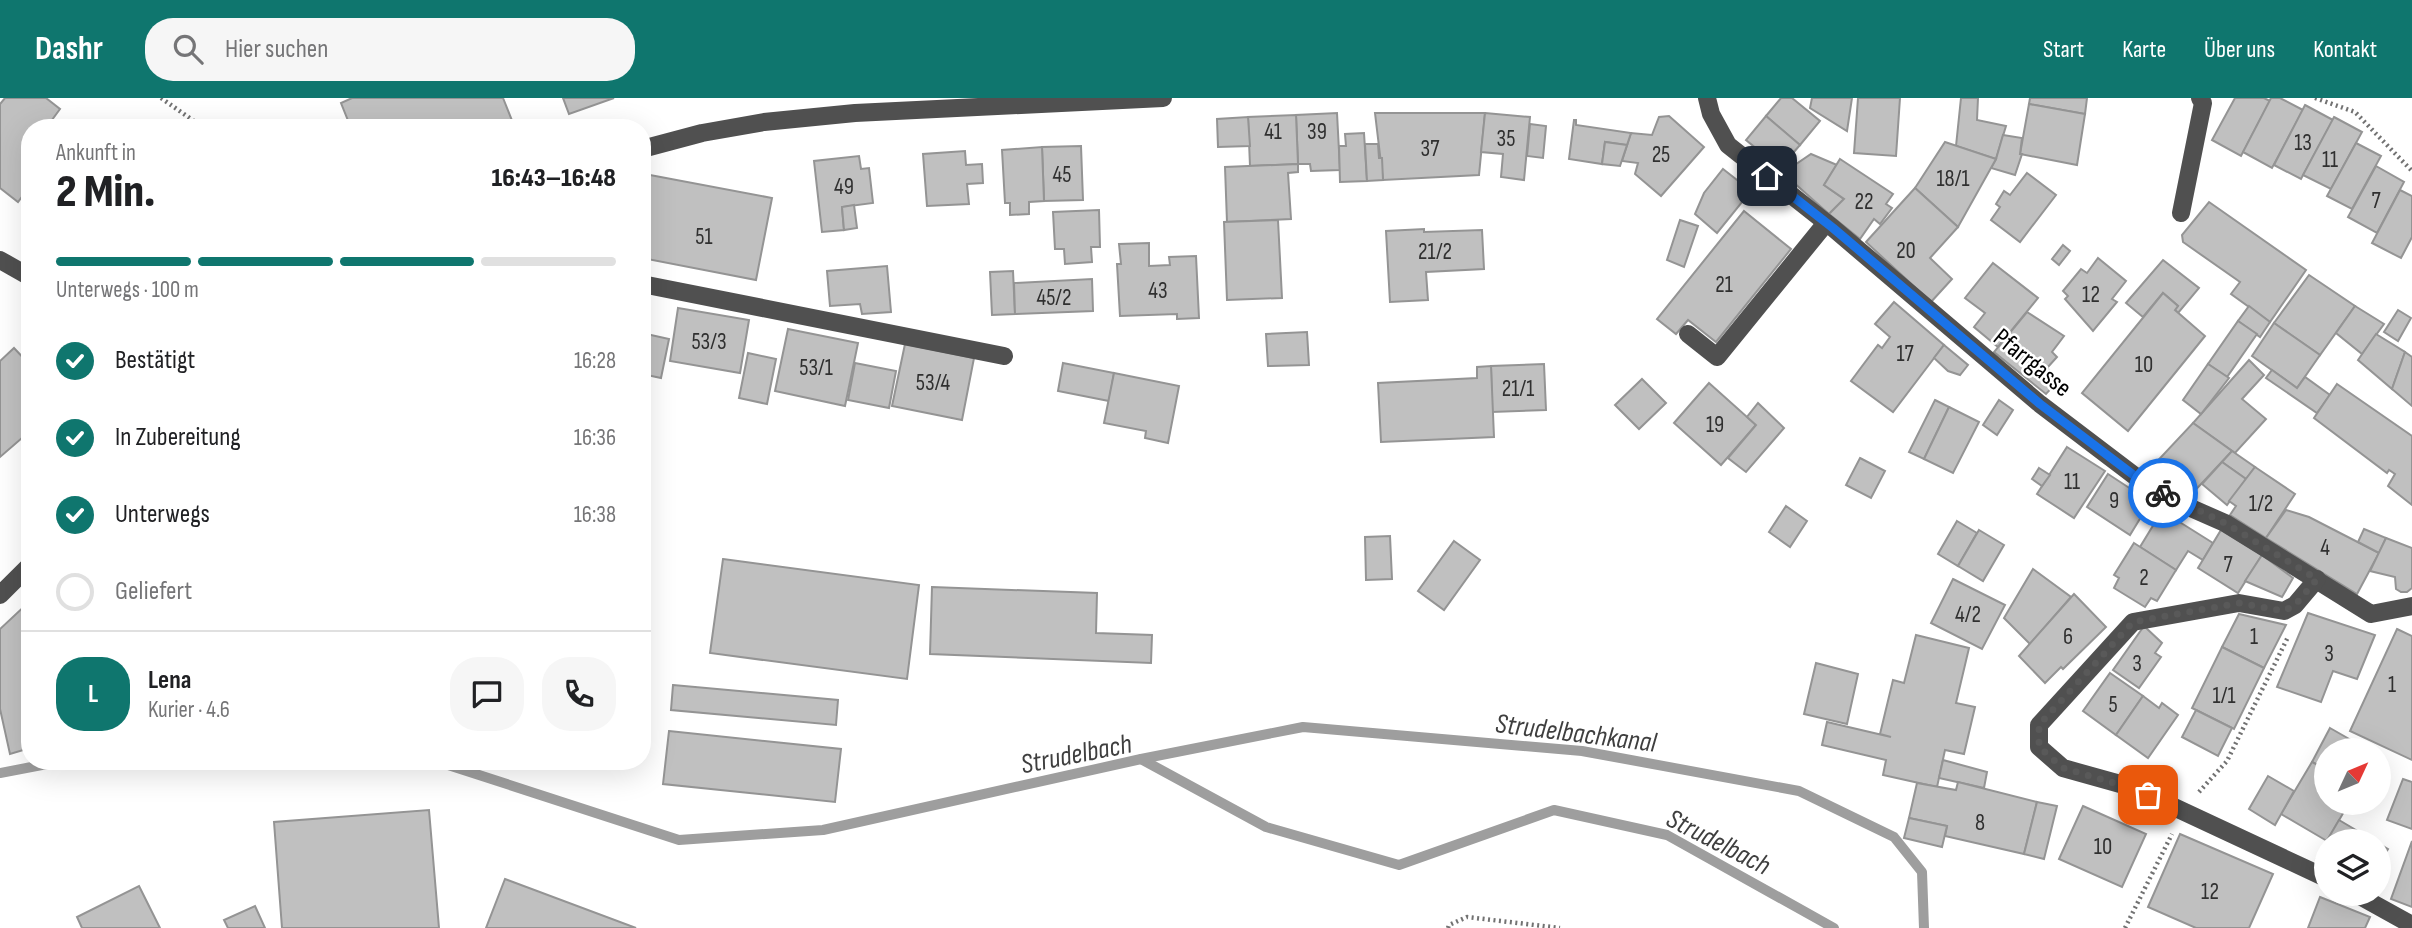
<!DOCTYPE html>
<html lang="de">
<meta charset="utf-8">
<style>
:root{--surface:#fff;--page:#f6f6f6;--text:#202124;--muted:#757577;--line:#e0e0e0;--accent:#0f766e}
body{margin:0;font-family:"Sofia Sans Condensed",sans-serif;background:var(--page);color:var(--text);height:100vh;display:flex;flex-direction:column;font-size:26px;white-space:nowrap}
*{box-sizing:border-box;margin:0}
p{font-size:23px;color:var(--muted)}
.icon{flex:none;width:38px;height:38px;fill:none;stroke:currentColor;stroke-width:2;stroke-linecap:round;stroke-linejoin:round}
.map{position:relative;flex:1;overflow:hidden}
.side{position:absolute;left:21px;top:21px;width:630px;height:651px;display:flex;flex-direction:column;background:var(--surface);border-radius:28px;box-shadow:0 7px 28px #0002}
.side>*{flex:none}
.needle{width:46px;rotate:46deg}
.buttons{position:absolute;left:2314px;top:640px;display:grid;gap:14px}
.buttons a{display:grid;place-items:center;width:77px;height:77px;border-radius:50%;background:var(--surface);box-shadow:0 7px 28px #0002;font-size:35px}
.pin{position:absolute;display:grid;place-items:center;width:60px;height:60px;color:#fff;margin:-30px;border-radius:14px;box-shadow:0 4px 10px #0006}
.courier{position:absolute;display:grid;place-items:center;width:70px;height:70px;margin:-35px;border:5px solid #1a73e8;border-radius:50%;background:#fff;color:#222;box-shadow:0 2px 9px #0007}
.overview em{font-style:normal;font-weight:800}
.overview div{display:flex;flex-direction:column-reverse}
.overview{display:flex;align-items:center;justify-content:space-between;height:119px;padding:0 35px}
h1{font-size:46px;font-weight:800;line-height:52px}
.bar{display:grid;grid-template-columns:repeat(4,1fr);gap:10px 7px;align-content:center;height:84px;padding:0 35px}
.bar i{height:9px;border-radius:5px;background:var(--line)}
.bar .on{background:var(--accent)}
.bar p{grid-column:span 4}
.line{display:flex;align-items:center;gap:18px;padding:0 35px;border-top:2px solid var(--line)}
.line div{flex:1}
.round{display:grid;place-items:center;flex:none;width:74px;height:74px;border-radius:28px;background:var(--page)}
ol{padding:0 35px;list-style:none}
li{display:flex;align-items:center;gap:21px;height:77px}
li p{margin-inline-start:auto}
li .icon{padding:7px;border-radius:50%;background:var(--accent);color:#fff;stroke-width:4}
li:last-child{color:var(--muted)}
li i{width:38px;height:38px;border:4px solid var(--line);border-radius:50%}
header{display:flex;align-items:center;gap:42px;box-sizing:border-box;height:98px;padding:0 35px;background:var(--accent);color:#fff}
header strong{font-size:33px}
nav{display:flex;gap:38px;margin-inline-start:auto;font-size:24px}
.search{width:490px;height:63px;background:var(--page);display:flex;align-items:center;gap:18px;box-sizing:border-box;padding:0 24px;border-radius:28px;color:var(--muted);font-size:26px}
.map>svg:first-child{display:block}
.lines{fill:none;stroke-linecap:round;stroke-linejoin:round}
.stream{stroke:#9e9e9e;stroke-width:10}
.building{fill:#c0c0c0;stroke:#949494;stroke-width:2}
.path{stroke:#727272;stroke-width:4.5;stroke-dasharray:2 3.5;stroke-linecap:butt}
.minor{stroke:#505050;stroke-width:18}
.done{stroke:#595959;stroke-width:7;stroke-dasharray:0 12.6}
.route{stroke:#1a73e8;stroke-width:9}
.labels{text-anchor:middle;stroke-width:5;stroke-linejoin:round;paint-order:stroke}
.number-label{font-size:23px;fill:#303030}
.street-label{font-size:26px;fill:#000;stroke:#fff}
.water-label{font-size:28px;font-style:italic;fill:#3f3f3f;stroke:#fff}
</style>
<header>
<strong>Dashr</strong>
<div class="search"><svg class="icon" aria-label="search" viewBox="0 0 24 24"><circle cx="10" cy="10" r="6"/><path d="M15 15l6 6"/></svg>Hier suchen</div>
<nav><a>Start</a><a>Karte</a><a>Über uns</a><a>Kontakt</a></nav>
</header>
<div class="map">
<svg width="2412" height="830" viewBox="0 0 2412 830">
<rect width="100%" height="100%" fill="#fff"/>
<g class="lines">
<g class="stream">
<polyline points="1141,661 1266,729 1399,767 1554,712 1667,737 1834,830"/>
<polyline points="327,663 445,666 679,742 823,732 1141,661 1303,629 1582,653 1799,693 1894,739 1922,774 1924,830"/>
<polyline points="0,675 47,666 141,663"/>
</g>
</g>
<g class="building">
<polygon points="5,0 46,0 60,11 46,30 30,30 30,88 18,104 0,90 0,6"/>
<polygon points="352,0 503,0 515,30 351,30 341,5"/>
<polygon points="563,0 614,0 569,16"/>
<polygon points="1781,0 1792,0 1820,23 1800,47 1766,18"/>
<polygon points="1812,0 1852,0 1847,33 1810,10"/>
<polygon points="1858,0 1900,0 1896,58 1854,55"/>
<polygon points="1961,0 1978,0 1977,22 2006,28 1996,61 1956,48"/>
<polygon points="2030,0 2087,0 2085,16 2029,6"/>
<polygon points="2235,0 2264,0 2270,3 2241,58 2212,42"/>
<polygon points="2271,0 2280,0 2303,12 2272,70 2243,54"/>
<polygon points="2029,6 2085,16 2077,67 2020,56"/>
<polygon points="2305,7 2333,22 2301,81 2274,67"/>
<polygon points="1337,15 1340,72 1311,73 1310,66 1298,66 1296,17"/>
<polygon points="1375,15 1485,15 1479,77 1383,82"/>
<polygon points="1485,15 1530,19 1524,82 1501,79 1503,56 1481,54"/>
<polygon points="1296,17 1298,66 1250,68 1248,19"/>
<polygon points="1669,18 1704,49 1661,98 1635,76 1638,65 1622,63 1631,35 1652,37 1659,19"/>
<polygon points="1766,18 1800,47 1780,70 1746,42"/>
<polygon points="1248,19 1250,48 1218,49 1217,21"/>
<polygon points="2334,19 2362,34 2331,91 2303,77"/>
<polygon points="1574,22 1576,22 1576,27 1631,35 1627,47 1605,44 1602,66 1569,61"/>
<polygon points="1530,26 1546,28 1543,60 1527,58"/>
<polygon points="1364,35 1367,83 1340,84 1339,48 1346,48 1345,36"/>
<polygon points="2003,37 2022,40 2020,56 2022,56 2015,77 1991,70 1996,61"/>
<polygon points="1605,44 1627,47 1620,68 1602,66"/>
<polygon points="1945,44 1996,61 1958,129 1915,90"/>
<polygon points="2356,45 2381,58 2352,111 2327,98"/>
<polygon points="1365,46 1378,46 1379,60 1382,60 1383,82 1367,83"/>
<polygon points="1081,48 1083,102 1044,103 1042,49"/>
<polygon points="1042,49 1044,103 1029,104 1029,116 1010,117 1010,105 1005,105 1002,52"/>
<polygon points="965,53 966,67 982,66 983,85 967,86 969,106 927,108 923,56"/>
<polygon points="1811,56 1837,67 1824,87 1844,101 1829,116 1783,75"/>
<polygon points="859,58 861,71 869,70 873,105 842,109 844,132 822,134 814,63"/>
<polygon points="1840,61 1893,96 1886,106 1892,110 1880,126 1874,121 1860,141 1829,116 1844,101 1824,87"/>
<polygon points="1298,66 1298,74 1288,75 1291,121 1227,124 1225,69"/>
<polygon points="2376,68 2404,84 2377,135 2348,119"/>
<polygon points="1723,71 1751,93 1717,135 1695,116 1704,95"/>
<polygon points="2027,75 2056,97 2020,144 1991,122 2000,109 1996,106 2004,93 2010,97"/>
<polygon points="650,77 772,100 756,182 642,160 642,115"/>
<polygon points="1915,90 1958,129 1930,160 1952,181 1931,204 1866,144"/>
<polygon points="2400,92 2412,98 2412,139 2401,160 2372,145"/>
<polygon points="2209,104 2306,172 2270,224 2231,196 2240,184 2183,144 2182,137"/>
<polygon points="854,107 857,130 844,132 842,109"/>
<polygon points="1099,112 1100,149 1091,149 1092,164 1065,166 1064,151 1055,151 1053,114"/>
<polygon points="1744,113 1791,151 1716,244 1688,222 1676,236 1657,221"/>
<polygon points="1278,122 1282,200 1227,202 1224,124"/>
<polygon points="1680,122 1698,128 1684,169 1667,162"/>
<polygon points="1424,131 1424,134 1482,132 1484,171 1426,174 1428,202 1390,204 1386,133"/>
<polygon points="1149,145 1149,168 1170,167 1169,159 1196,158 1199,220 1177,221 1177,216 1120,218 1117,166 1121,166 1119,146"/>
<polygon points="2063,147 2070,153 2059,167 2052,161"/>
<polygon points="2098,160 2126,183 2112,201 2117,204 2093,233 2065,201 2068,198 2063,193 2081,171 2087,175"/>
<polygon points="2163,162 2199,190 2178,215 2175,212 2178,208 2163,195 2143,219 2126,205"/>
<polygon points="1993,165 2038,200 1998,249 1974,229 1985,215 1965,200"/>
<polygon points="887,168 891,214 862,216 860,206 830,208 827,173"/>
<polygon points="1013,173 1015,216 992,217 990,174"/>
<polygon points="2309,177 2355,208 2320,257 2274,225"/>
<polygon points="1092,181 1093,213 1015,216 1014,185"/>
<polygon points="2163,195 2178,208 2175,212 2205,238 2128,333 2082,295"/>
<polygon points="1894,204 1944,247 1893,314 1851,283 1878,247 1882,250 1890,239 1875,226"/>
<polygon points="2249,208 2270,224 2260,239 2238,223"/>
<polygon points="2355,208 2384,226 2362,256 2336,235"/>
<polygon points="678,210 749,222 740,275 670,263"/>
<polygon points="2398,212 2411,220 2398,243 2384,234"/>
<polygon points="2027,214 2064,238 2052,254 2057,259 2047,270 2059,282 2046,296 1994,254"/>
<polygon points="2238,223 2257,236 2227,279 2208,266"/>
<polygon points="2274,225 2320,257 2297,290 2252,258"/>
<polygon points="788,231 858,245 845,308 775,293"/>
<polygon points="1307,234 1309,267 1268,268 1266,236"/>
<polygon points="642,235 669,241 661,280 642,276"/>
<polygon points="2376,236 2405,254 2392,291 2358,262"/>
<polygon points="905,246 974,260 962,322 892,308"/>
<polygon points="1944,247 1968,267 1960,277 1948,273 1934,260"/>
<polygon points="14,250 30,267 30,333 0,359 0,263"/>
<polygon points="2405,254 2412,259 2412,308 2392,291"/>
<polygon points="748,255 776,261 767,306 739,300"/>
<polygon points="2249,262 2264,277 2242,301 2266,321 2235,355 2193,325"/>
<polygon points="855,265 896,273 889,310 848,302"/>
<polygon points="1063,265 1114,275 1109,303 1058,293"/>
<polygon points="1544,266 1546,312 1492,314 1491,268"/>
<polygon points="2208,266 2229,280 2201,316 2183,302"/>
<polygon points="1491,268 1494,339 1381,344 1378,285 1477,280 1477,269"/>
<polygon points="2272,272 2297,290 2305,279 2330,297 2317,315 2266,280"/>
<polygon points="1114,275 1179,288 1168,345 1145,340 1146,333 1104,325"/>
<polygon points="1642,281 1666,305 1639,331 1615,307"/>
<polygon points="1709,285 1756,327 1721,367 1674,325"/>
<polygon points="2337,286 2412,338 2412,407 2388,388 2395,376 2389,372 2387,375 2314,320"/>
<polygon points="1935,302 1949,309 1924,361 1909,354"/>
<polygon points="1999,302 2013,312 1997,337 1983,327"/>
<polygon points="1758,305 1784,330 1746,374 1728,360 1756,327 1747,319"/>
<polygon points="1949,309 1979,324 1953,375 1924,361"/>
<polygon points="2193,325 2232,353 2189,399 2148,373"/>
<polygon points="2067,349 2105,373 2074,420 2037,396"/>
<polygon points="2232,353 2255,369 2246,381 2222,364"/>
<polygon points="1860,360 1885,373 1871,400 1846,387"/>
<polygon points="2222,364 2246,381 2227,407 2202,386"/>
<polygon points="2255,369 2295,396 2266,440 2230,417 2236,408 2229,403"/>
<polygon points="2039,370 2050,377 2042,388 2032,381"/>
<polygon points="2108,376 2140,397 2133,407 2144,414 2130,437 2087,409"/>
<polygon points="1786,408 1807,423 1790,449 1769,434"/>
<polygon points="2286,412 2309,419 2379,455 2357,496 2266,440"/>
<polygon points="2162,413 2213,445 2203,462 2188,453 2176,472 2140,449"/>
<polygon points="1957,423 1977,435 1958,468 1938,456"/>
<polygon points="2364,431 2386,440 2379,455 2358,444"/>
<polygon points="1979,432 2004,447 1983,483 1958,468"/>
<polygon points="2221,432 2262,457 2238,495 2198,470"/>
<polygon points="1390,438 1392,481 1366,482 1365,439"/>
<polygon points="2386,440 2412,450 2412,490 2407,494 2401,494 2396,491 2395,479 2370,473"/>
<polygon points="1454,443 1480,462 1444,512 1418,493"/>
<polygon points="2134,445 2176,472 2157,503 2151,500 2145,509 2114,490 2119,480 2114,477"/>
<polygon points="2262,457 2293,480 2282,499 2245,483"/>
<polygon points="723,461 919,487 907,581 710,555"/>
<polygon points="2033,471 2071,499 2030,546 2004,520"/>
<polygon points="1953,481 2005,507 1982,551 1931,525"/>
<polygon points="932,489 1097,495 1096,535 1152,537 1151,565 930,556"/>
<polygon points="2074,496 2106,529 2063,571 2061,569 2045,585 2019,558"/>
<polygon points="30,503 30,650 10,656 0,611 0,531"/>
<polygon points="2308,515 2375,537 2357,581 2333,573 2321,604 2277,589"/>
<polygon points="2239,516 2286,527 2264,570 2222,549"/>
<polygon points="2144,528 2162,545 2155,555 2161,559 2139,590 2113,572"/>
<polygon points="2397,531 2412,538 2412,662 2350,633"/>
<polygon points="1916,537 1969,550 1956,605 1975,609 1964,656 1945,652 1937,689 1883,677 1886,662 1822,647 1827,624 1891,639 1880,636 1893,582 1904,585"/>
<polygon points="2222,549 2264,570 2234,631 2192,610"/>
<polygon points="1816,565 1858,576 1847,626 1804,616"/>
<polygon points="2110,575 2143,598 2116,637 2083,613"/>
<polygon points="673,587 838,602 836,627 671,612"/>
<polygon points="2143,598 2159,610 2162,605 2178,617 2148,660 2116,637"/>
<polygon points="2196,612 2232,630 2218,658 2182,639"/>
<polygon points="2330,630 2370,653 2326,653 2326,671 2312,664"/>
<polygon points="669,633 841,651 835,704 663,686"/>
<polygon points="1943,662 1987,674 1984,690 1939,680"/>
<polygon points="2312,664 2326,671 2326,705 2349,705 2327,743 2281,716"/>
<polygon points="2268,678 2294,693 2275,727 2249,711"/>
<polygon points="2403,681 2412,684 2412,731 2387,722"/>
<polygon points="1958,684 2037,704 2024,756 1945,738 1947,728 1909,720 1917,685 1956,692"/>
<polygon points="2037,704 2057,708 2044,761 2024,756"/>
<polygon points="2083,708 2146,736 2122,789 2059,761"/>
<polygon points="429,712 439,830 282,830 274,724"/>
<polygon points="1909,720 1947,728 1942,749 1904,740"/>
<polygon points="2339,722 2376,744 2326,744"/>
<polygon points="2180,736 2273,776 2249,830 2196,830 2148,809"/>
<polygon points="2412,743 2412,809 2391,801"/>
<polygon points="2326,744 2326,768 2316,762"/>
<polygon points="2378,745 2388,751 2378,767"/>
<polygon points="505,781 636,830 486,830"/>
<polygon points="139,788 160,830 82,830 77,819"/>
<polygon points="2320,799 2370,819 2365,830 2308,830"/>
<polygon points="255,808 265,830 228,830 224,822"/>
</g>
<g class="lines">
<g class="path">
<polyline points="161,0 204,30"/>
<polyline points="2315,0 2355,14 2412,73"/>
<polyline points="2199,694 2227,663 2288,539"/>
<polyline points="1448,830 1449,827 1467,819 1560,830"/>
<polyline points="2125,830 2172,736"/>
</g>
<g class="minor">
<polyline points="1707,0 1711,16 1728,47 1833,130 2040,306 2144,385 2184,407 2225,425 2371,516 2412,508"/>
<polyline points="642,51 702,35 764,24 855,15 1163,0"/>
<polyline points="2181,115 2203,5 2200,0"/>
<polyline points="0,162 30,179"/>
<polyline points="642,186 1004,258"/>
<polyline points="1688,236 1717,259 1826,125"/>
<polyline points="2317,481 2295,507 2284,513 2239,505 2133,524 2039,627 2039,649 2063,670 2131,689 2326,780"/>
<polyline points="0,497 30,467"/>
<polyline points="2356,796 2412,827"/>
</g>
</g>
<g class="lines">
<polyline class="done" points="2148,697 2131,690 2063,670 2039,649 2039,627 2133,524 2239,505 2284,513 2295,507 2317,481 2225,425 2163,395"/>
<polyline class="route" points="1767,78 1833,130 2040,306 2144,385 2163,395"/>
</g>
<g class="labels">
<g class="number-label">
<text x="1273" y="41">41</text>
<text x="1317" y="41">39</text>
<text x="1506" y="48">35</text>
<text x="2303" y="52">13</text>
<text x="1430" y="58">37</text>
<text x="1661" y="64">25</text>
<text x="2330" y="69">11</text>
<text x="1062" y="84">45</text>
<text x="1953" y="88">18/1</text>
<text x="844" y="96">49</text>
<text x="2376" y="110">7</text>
<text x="1864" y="111">22</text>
<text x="704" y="146">51</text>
<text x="1906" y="160">20</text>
<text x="1435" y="161">21/2</text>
<text x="1724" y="194">21</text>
<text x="1158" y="200">43</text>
<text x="2091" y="204">12</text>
<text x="1054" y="207">45/2</text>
<text x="709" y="251">53/3</text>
<text x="1905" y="263">17</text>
<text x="2144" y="274">10</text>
<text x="816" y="277">53/1</text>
<text x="933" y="292">53/4</text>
<text x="1518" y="298">21/1</text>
<text x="1715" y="334">19</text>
<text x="2072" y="391">11</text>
<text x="2114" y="410">9</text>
<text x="2261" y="413">1/2</text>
<text x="2325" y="457">4</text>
<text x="2228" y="474">7</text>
<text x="2144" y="487">2</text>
<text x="1968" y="524">4/2</text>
<text x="2068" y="546">6</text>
<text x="2254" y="546">1</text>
<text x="2329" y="563">3</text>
<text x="2137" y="573">3</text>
<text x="2392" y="594">1</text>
<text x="2224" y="605">1/1</text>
<text x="2113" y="614">5</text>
<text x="1980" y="732">8</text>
<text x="2103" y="756">10</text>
<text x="2210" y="801">12</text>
</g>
<g class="street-label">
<text transform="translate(2033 264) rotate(39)" y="9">Pfarrgasse</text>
</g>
<g class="water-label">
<text transform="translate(1576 634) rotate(7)" y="10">Strudelbachkanal</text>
<text transform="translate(1076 655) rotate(-11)" y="10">Strudelbach</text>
<text transform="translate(1719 743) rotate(27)" y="10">Strudelbach</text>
</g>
</g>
</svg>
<div class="buttons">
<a><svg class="needle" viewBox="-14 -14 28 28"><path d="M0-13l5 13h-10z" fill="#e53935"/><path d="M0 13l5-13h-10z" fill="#757577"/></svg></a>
<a><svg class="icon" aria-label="layers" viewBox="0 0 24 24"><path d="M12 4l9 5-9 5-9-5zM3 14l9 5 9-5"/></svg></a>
</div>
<div class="pin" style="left:2148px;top:697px;background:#ea580c"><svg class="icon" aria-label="bag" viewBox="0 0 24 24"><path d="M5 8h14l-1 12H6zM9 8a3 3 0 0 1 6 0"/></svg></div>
<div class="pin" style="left:1767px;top:78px;background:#1f2937"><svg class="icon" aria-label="home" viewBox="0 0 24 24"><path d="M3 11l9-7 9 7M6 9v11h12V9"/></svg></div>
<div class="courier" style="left:2163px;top:395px"><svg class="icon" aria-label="bike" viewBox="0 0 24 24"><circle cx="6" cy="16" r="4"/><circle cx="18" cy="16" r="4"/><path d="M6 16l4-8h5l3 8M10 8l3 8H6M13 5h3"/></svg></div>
<section class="side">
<div class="overview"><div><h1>2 Min.</h1><p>Ankunft in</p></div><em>16:43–16:48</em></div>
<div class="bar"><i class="on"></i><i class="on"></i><i class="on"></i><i></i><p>Unterwegs · 100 m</p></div>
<ol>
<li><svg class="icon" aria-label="check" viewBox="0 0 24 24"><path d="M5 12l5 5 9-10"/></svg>Bestätigt<p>16:28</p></li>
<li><svg class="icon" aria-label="check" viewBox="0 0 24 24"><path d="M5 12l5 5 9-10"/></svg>In Zubereitung<p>16:36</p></li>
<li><svg class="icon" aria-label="check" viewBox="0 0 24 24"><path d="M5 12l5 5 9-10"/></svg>Unterwegs<p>16:38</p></li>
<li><i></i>Geliefert</li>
</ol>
<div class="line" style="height:126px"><b class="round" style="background:var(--accent);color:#fff">L</b><div><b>Lena</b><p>Kurier · 4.6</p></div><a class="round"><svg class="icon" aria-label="chat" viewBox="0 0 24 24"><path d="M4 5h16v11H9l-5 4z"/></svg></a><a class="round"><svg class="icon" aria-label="phone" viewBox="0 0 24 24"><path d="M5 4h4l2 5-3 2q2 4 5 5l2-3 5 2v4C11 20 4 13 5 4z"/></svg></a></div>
</section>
</div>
